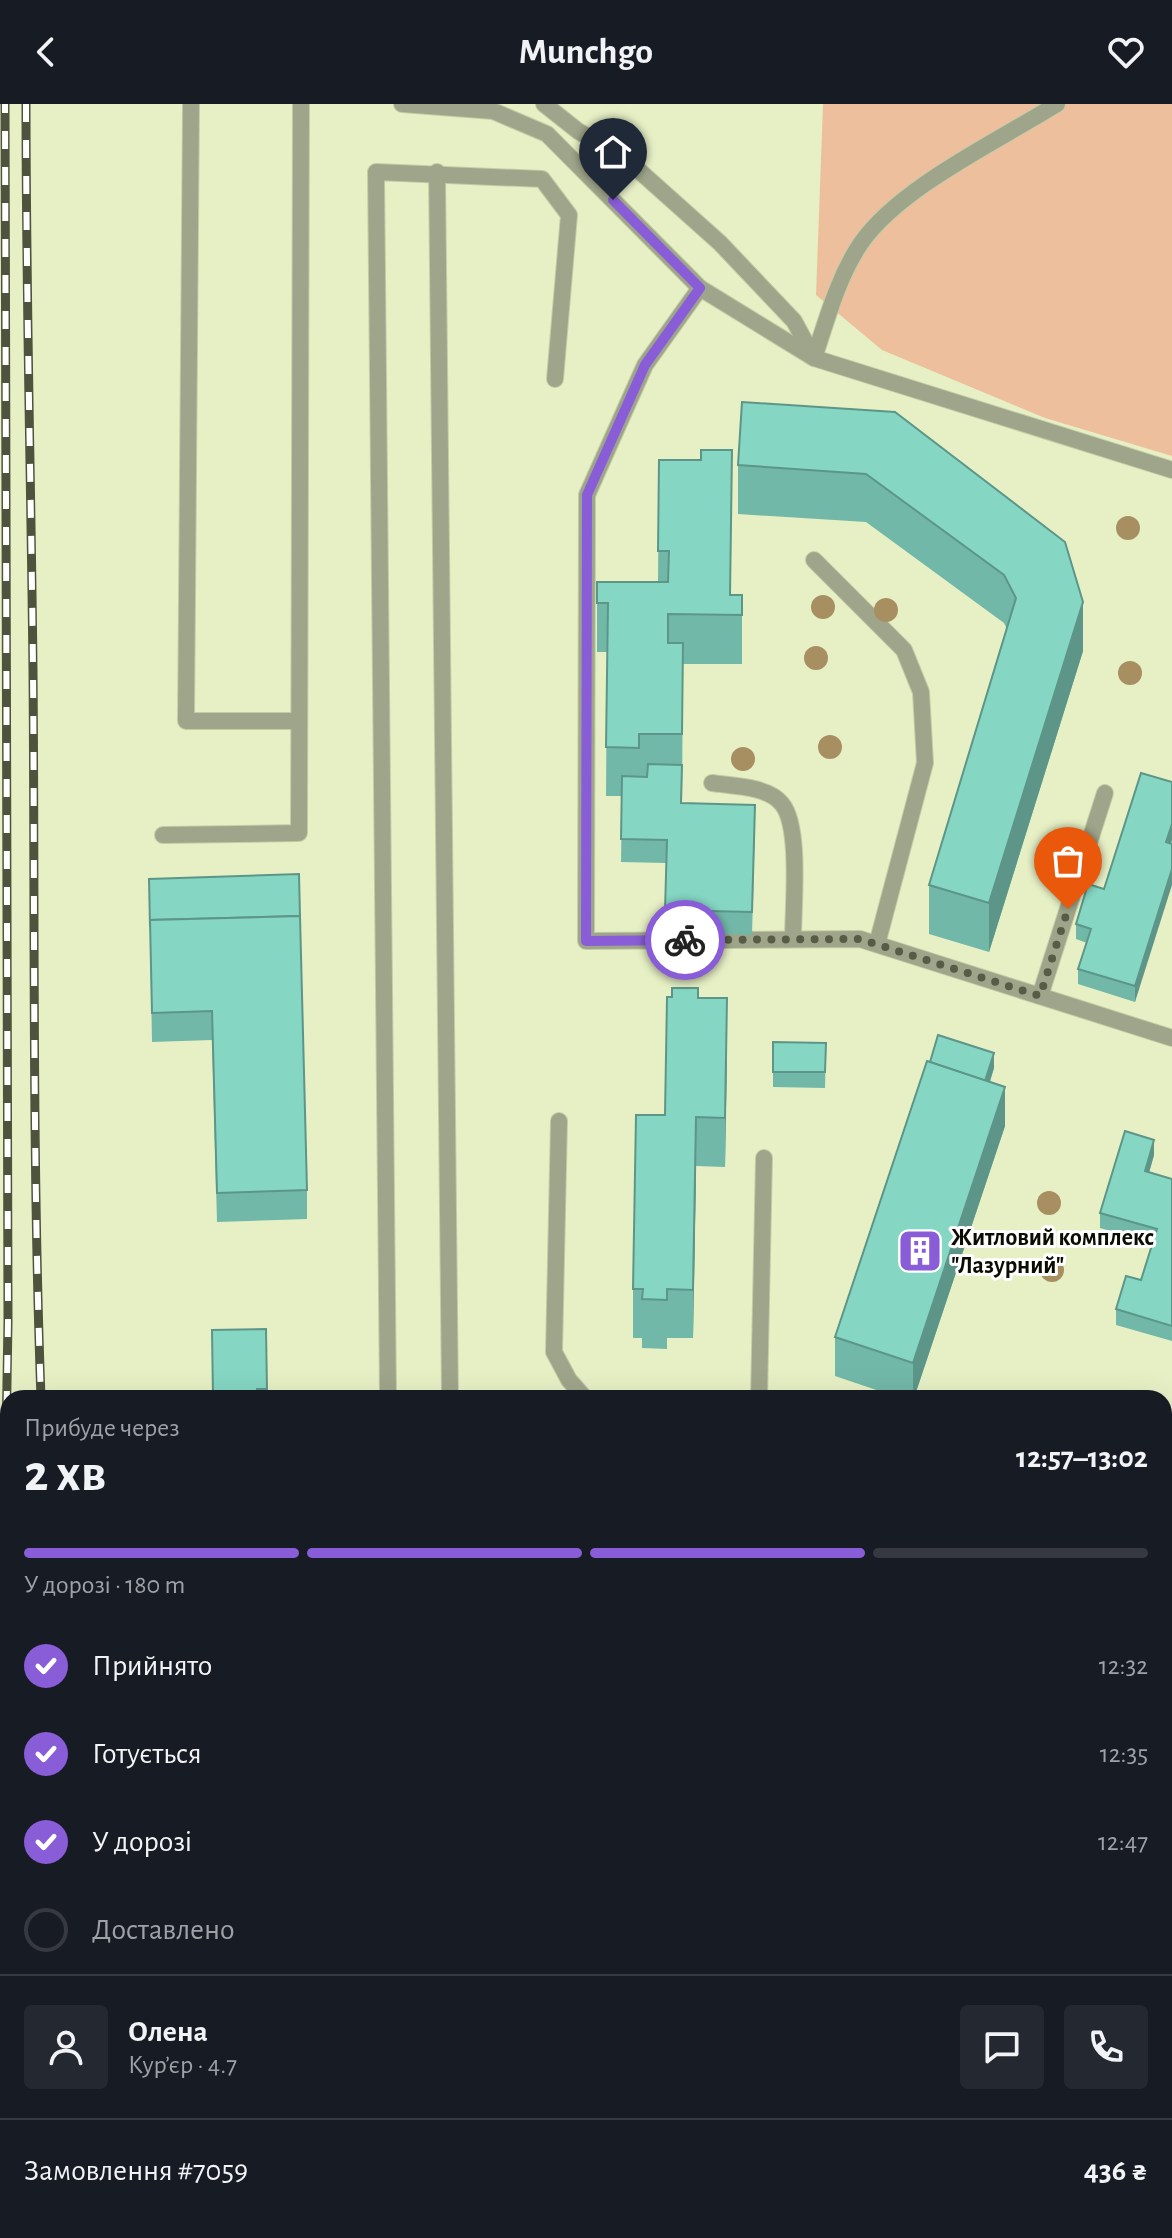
<!DOCTYPE html>
<html lang="uk">
<meta charset="utf-8">
<style>
:root{--surface:#171b24;--page:#242831;--text:#f1f3f6;--muted:#9ea1a6;--line:#363941;--accent:#895dd7}
body{margin:0;font-family:"Alegreya Sans",sans-serif;background:var(--page);color:var(--text);height:100vh;display:flex;flex-direction:column;font-size:30px;white-space:nowrap}
*{box-sizing:border-box;margin:0}
p{font-size:26px;color:var(--muted)}
.icon{flex:none;width:44px;height:44px;fill:none;stroke:currentColor;stroke-width:2;stroke-linecap:round;stroke-linejoin:round}
.map{position:relative;flex:1;overflow:hidden}
.details{position:absolute;left:0px;top:1286px;width:1172px;height:848px;display:flex;flex-direction:column;background:var(--surface);border-radius:24px 24px 0 0;box-shadow:0 8px 32px #0002}
.details>*{flex:none}
.pin{position:absolute;display:grid;place-items:center;width:68px;height:68px;color:#fff;margin:-82px -34px;border-radius:50% 50% 50% 0;rotate:-45deg;box-shadow:0 0 8px #0007}
.pin .icon{rotate:45deg}
.courier{position:absolute;display:grid;place-items:center;width:80px;height:80px;margin:-40px;border:6px solid #895dd7;border-radius:50%;background:#fff;color:#222;box-shadow:0 2px 10px #0007}
.summary em{font-style:normal;font-weight:700}
.summary div{display:flex;flex-direction:column-reverse}
.summary{display:flex;align-items:center;justify-content:space-between;height:136px;padding:0 24px}
h1{font-size:52px;font-weight:700;line-height:60px}
.bar{display:grid;grid-template-columns:repeat(4,1fr);gap:12px 8px;align-content:center;height:96px;padding:0 24px}
.bar i{height:10px;border-radius:6px;background:var(--line)}
.bar .selected{background:var(--accent)}
.bar p{grid-column:span 4}
.line{display:flex;align-items:center;gap:20px;padding:0 24px;border-top:2px solid var(--line)}
.line div{flex:1}
.round{display:grid;place-items:center;flex:none;width:84px;height:84px;border-radius:8px;background:var(--page)}
ol{padding:0 24px;list-style:none}
li{display:flex;align-items:center;gap:24px;height:88px}
li p{margin-inline-start:auto}
li .icon{padding:8px;border-radius:50%;background:var(--accent);color:#fff;stroke-width:4}
li:last-child{color:var(--muted)}
li i{width:44px;height:44px;border:4px solid var(--line);border-radius:50%}
header{display:flex;justify-content:space-between;align-items:center;height:104px;padding:0 24px;background:var(--surface);font-size:36px;font-weight:700}
.map>svg:first-child{display:block}
.green{fill:#eebf9c}
.lines{fill:none;stroke-linecap:round;stroke-linejoin:round}
.lane-casing{stroke:#c4cca6;stroke-width:18}
.street-casing{stroke:#c4cca6;stroke-width:26}
.lane{stroke:#9fa58a;stroke-width:16}
.street{stroke:#9fa58a;stroke-width:24}
.rail-casing{stroke:#4e533e;stroke-width:9}
.rail{stroke:#fff;stroke-width:6;stroke-dasharray:18;stroke-linecap:butt}
.tree{fill:#a78f62}
.wall{fill:#72b8a8}
.shaded-wall{fill:#5d9688}
.building{fill:#85d6c3;stroke:#5d9688;stroke-width:2}
.done{stroke:#585c46;stroke-width:8;stroke-dasharray:0 14.4}
.route{stroke:#895dd7;stroke-width:10}
.labels{text-anchor:middle;stroke-width:6;stroke-linejoin:round;paint-order:stroke}
.poi-label{font-size:24px;font-weight:bold;fill:#0b0d02;stroke:#fff;text-anchor:start}
</style>
<header><svg class="icon" aria-label="back" viewBox="0 0 24 24"><path d="M15 5l-7 7 7 7"/></svg>Munchgo<svg class="icon" aria-label="heart" viewBox="0 0 24 24"><path d="M12 20l-8-8c-3-5 5-10 8-4 3-6 11-1 8 4z"/></svg></header>
<div class="map">
<svg width="1172" height="2134" viewBox="0 0 1172 2134">
<rect width="100%" height="100%" fill="#e7f0c5"/>
<polygon class="green" points="823,0 1172,0 1172,352 1045,314 882,246 816,191"/>
<g class="lines">
<g class="lane-casing">
<g id="lane">
<polyline points="191,0 186,617 296,617"/>
<path d="M 402,0 L 493,7 L 547,30 L 700,184 L 814,254 C 827,215 838,173 861,139 C 900,83 998,37 1057,0"/>
<polyline points="544,0 578,27 626,55 720,139 794,217 814,254 1172,366"/>
<polyline points="437,68 450,1294"/>
<polyline points="700,184 645,261 587,391 586,837 860,835 1172,934"/>
<polyline points="814,456 904,546 921,588 925,659 877,840"/>
<path d="M 712,679 C 732,682 768,682 782,700 C 801,723 793,803 793,835"/>
<polyline points="163,731 299,729 301,0"/>
<polyline points="1040,892 1105,689"/>
<polyline points="559,1017 554,1248 569,1276 585,1294"/>
<polyline points="388,1294 376,68 542,75 569,111 555,275"/>
<polyline points="759,1294 764,1054"/>
<polyline points="1164,1814 1172,1814"/>
<polyline points="209,2126 209,2134"/>
<polyline points="445,2134 445,2126"/>
<polyline points="618,2134 618,2126"/>
</g>
</g>
<g class="street-casing">
<polyline id="street" points="1164,1397 1172,1400"/>
</g>
<use href="#lane" class="lane"/>
<use href="#street" class="street"/>
<g class="rail-casing">
<g id="rail">
<path d="M 26,0 C 26,189 31,377 33,566 C 35,809 32,1051 41,1294"/>
<polyline points="0,1701 8,1217 5,0"/>
<polyline points="0,2036 2,2134"/>
<polyline points="70,2126 71,2134"/>
<polyline points="46,2134 46,2126"/>
</g>
</g>
<use href="#rail" class="rail"/>
</g>
<g class="tree">
<circle cx="1128" cy="424" r="12"/>
<circle cx="823" cy="503" r="12"/>
<circle cx="886" cy="506" r="12"/>
<circle cx="816" cy="554" r="12"/>
<circle cx="1130" cy="569" r="12"/>
<circle cx="830" cy="643" r="12"/>
<circle cx="743" cy="655" r="12"/>
<circle cx="1049" cy="1099" r="12"/>
<circle cx="1052" cy="1166" r="12"/>
</g>
<g class="wall">
<polygon points="895,308 1083,547 989,848 929,830 929,781 1007,525 1004,519 866,418 738,410 738,361"/>
<polygon points="659,356 731,491 742,491 742,560 683,560 682,699 755,724 752,831 665,828 666,759 621,758 622,692 606,692 607,548 597,548 597,478 658,478"/>
<polygon points="1172,678 1172,736 1135,898 1078,880 1078,865 1087,839 1076,835 1076,820 1104,785"/>
<polygon points="149,775 307,1086 307,1115 217,1118 212,936 152,938"/>
<polygon points="698,894 727,943 725,1063 696,1062 693,1234 667,1234 667,1245 642,1244 642,1234 633,1234 633,1185 665,1011"/>
<polygon points="773,938 826,939 825,984 773,983"/>
<polygon points="994,964 990,978 1005,1022 914,1294 900,1294 835,1272 835,1233"/>
<polygon points="1154,1051 1149,1068 1172,1075 1172,1237 1116,1221 1116,1205 1141,1176 1152,1139 1100,1124 1100,1109"/>
<polygon points="266,1225 267,1294 212,1294"/>
<rect x="1164" y="1430" width="8" height="103"/>
<polygon points="1164,1670 1172,1670 1172,1751 1164,1750"/>
</g>
<g class="shaded-wall">
<polygon points="1083,498 1083,547 989,848 989,799"/>
<polygon points="1172,720 1172,736 1166,754 1166,738"/>
<polygon points="1172,765 1172,781 1135,898 1135,882"/>
<polygon points="727,894 727,943 725,1063 725,1014"/>
<polygon points="994,949 994,964 982,1001 982,986"/>
<polygon points="1005,983 1005,1022 914,1294 913,1294 913,1259"/>
<polygon points="696,1013 696,1062 693,1234 693,1186"/>
<polygon points="1154,1036 1154,1051 1145,1083 1145,1067"/>
</g>
<g class="building">
<polygon points="742,298 895,308 1065,438 1083,498 989,799 929,781 1016,494 1004,471 866,370 738,361"/>
<polygon points="701,346 732,346 730,491 742,491 742,511 668,510 668,539 683,539 682,630 639,630 639,644 606,643 608,499 597,499 597,478 668,478 669,447 658,447 659,356 701,356"/>
<polygon points="648,660 682,661 681,699 755,701 752,808 665,806 667,736 621,735 622,672 647,673"/>
<polygon points="1141,669 1172,678 1172,720 1166,738 1172,740 1172,765 1135,882 1078,865 1091,825 1076,820 1088,780 1104,785"/>
<polygon points="299,770 300,812 150,816 150,823 149,775"/>
<polygon points="300,812 307,1086 217,1089 212,907 152,909 150,816"/>
<polygon points="672,884 698,884 698,894 727,894 725,1014 696,1013 693,1186 667,1185 667,1196 642,1195 643,1185 633,1185 636,1011 665,1011 667,893 672,893"/>
<polygon points="938,931 994,949 985,977 930,958"/>
<polygon points="773,938 826,939 825,968 773,968"/>
<polygon points="927,957 1005,983 913,1259 835,1233"/>
<polygon points="1125,1027 1154,1036 1145,1067 1172,1075 1172,1222 1116,1205 1126,1172 1141,1176 1157,1125 1100,1109"/>
<polygon points="266,1225 267,1285 257,1285 257,1294 213,1294 212,1226"/>
<rect x="1164" y="1430" width="8" height="64"/>
<rect x="1164" y="1670" width="8" height="58"/>
<rect x="276" y="2126" width="69" height="8"/>
<rect x="695" y="2126" width="70" height="8"/>
<rect x="940" y="2126" width="70" height="8"/>
</g>
<g class="lines">
<polyline class="done" points="685,836 860,835 1040,892 1068,805"/>
<polyline class="route" points="613,96 700,184 645,261 587,391 586,837 685,836"/>
</g>
<defs>
<g id="building-square" transform="scale(2.3)"><rect x="-9" y="-9" width="18" height="18" rx="4" fill="#895dd7" stroke="#fff"/><path d="M-4-6H4V6H1V3H-1V6H-4ZM-2.5-4.3h1.7v1.8h-1.7ZM.8-4.3h1.7v1.8H.8ZM-2.5-1h1.7V.8h-1.7ZM.8-1h1.7V.8H.8Z" fill="#fff"/></g>
</defs>
<g fill-rule="evenodd">
<use href="#building-square" x="920" y="1147"/>
</g>
<g class="labels">
<g class="poi-label">
<text x="951" y="1141">Житловий комплекс<tspan x="951" dy="28">"Лазурний"</tspan></text>
</g>
</g>
</svg>
<div class="pin" style="left:1068px;top:805px;background:#ea580c"><svg class="icon" aria-label="bag" viewBox="0 0 24 24"><path d="M5 8h14l-1 12H6zM9 8a3 3 0 0 1 6 0"/></svg></div>
<div class="pin" style="left:613px;top:96px;background:#1f2937"><svg class="icon" aria-label="home" viewBox="0 0 24 24"><path d="M3 11l9-7 9 7M6 9v11h12V9"/></svg></div>
<div class="courier" style="left:685px;top:836px"><svg class="icon" aria-label="bike" viewBox="0 0 24 24"><circle cx="6" cy="16" r="4"/><circle cx="18" cy="16" r="4"/><path d="M6 16l4-8h5l3 8M10 8l3 8H6M13 5h3"/></svg></div>
<section class="details">
<div class="summary"><div><h1>2 хв</h1><p>Прибуде через</p></div><em>12:57–13:02</em></div>
<div class="bar"><i class="selected"></i><i class="selected"></i><i class="selected"></i><i></i><p>У дорозі · 180 m</p></div>
<ol>
<li><svg class="icon" aria-label="check" viewBox="0 0 24 24"><path d="M5 12l5 5 9-10"/></svg>Прийнято<p>12:32</p></li>
<li><svg class="icon" aria-label="check" viewBox="0 0 24 24"><path d="M5 12l5 5 9-10"/></svg>Готується<p>12:35</p></li>
<li><svg class="icon" aria-label="check" viewBox="0 0 24 24"><path d="M5 12l5 5 9-10"/></svg>У дорозі<p>12:47</p></li>
<li><i></i>Доставлено</li>
</ol>
<div class="line" style="height:144px"><a class="round"><svg class="icon" aria-label="person" viewBox="0 0 24 24"><circle cx="12" cy="8" r="4"/><path d="M4 21q1-7 8-7t8 7"/></svg></a><div><b>Олена</b><p>Кур’єр · 4.7</p></div><a class="round"><svg class="icon" aria-label="chat" viewBox="0 0 24 24"><path d="M4 5h16v11H9l-5 4z"/></svg></a><a class="round"><svg class="icon" aria-label="phone" viewBox="0 0 24 24"><path d="M5 4h4l2 5-3 2q2 4 5 5l2-3 5 2v4C11 20 4 13 5 4z"/></svg></a></div>
<div class="line" style="height:104px"><div>Замовлення #7059</div><b>436 ₴</b></div>
</section>
</div>
